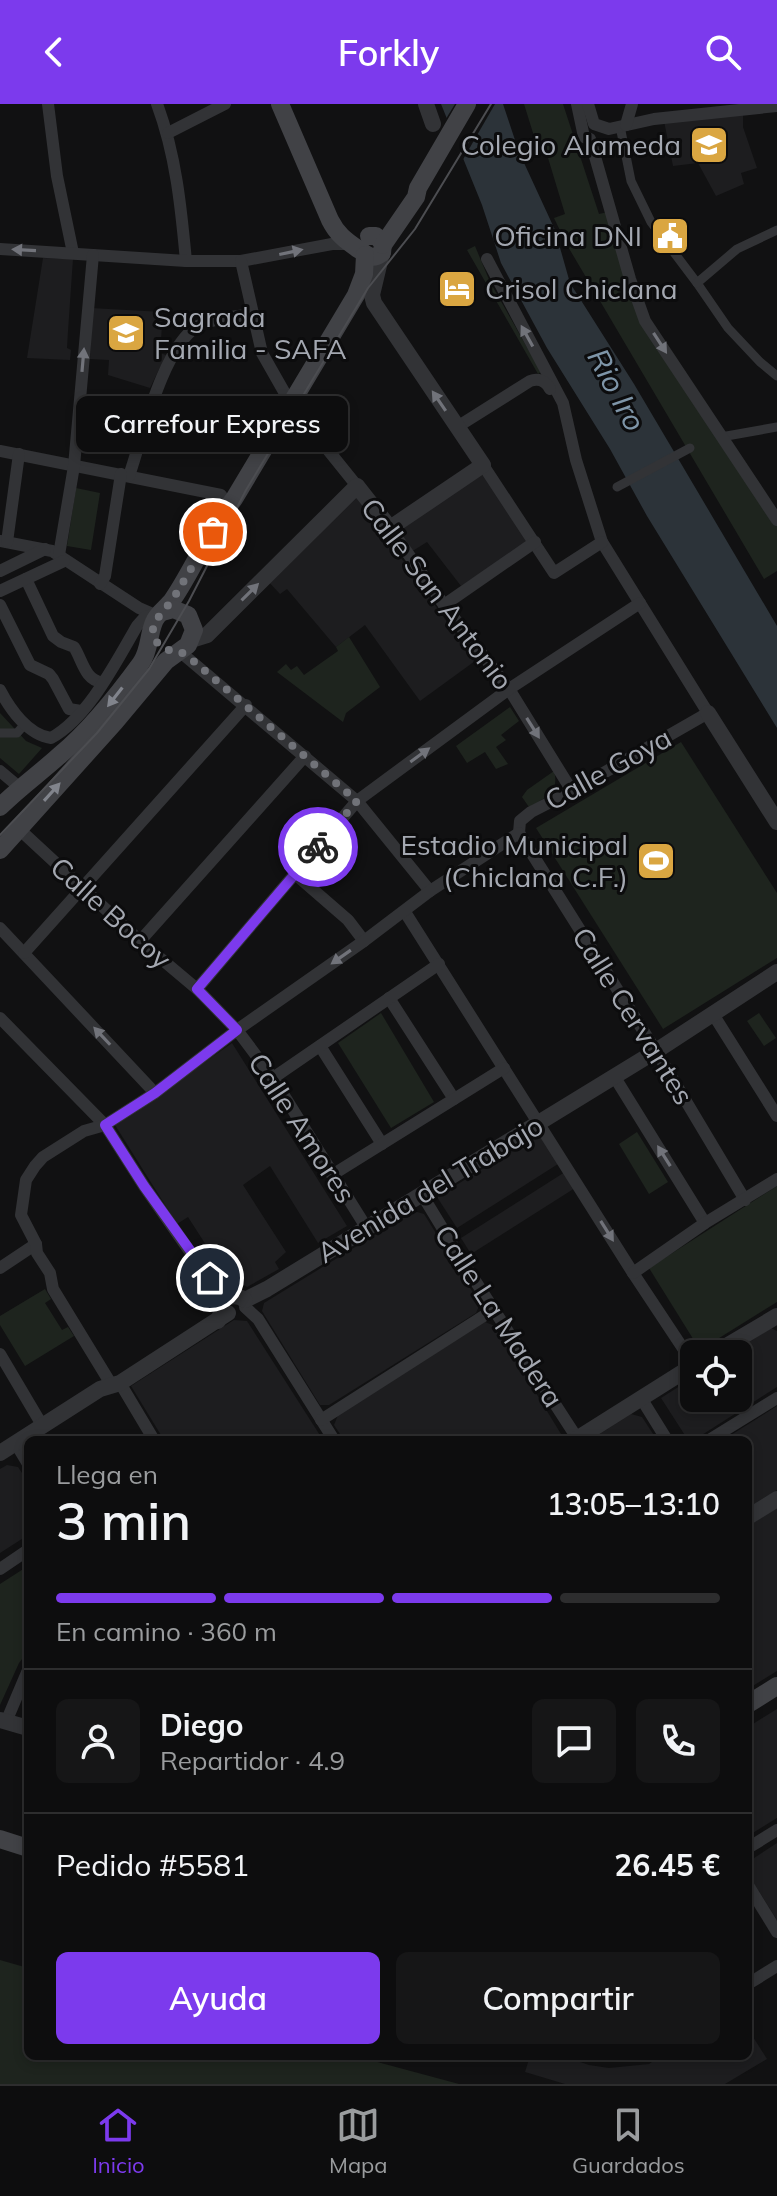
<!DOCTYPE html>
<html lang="es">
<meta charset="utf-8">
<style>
:root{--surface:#0d0d0e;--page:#161617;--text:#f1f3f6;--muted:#9a9c9e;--line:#2d2d2e;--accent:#7c3aed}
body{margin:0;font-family:Mulish,sans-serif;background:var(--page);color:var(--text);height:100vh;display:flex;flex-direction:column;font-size:30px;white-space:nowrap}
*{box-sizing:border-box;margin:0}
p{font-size:26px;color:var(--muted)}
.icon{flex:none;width:44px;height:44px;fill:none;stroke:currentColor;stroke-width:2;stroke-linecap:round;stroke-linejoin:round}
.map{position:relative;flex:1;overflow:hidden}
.details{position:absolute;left:24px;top:1332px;width:728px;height:624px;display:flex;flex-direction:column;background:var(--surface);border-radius:12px;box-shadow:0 4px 12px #0003,0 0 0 2px var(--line)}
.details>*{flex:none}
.tools{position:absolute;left:680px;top:1236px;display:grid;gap:16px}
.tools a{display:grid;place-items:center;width:72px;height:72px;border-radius:12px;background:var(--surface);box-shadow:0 4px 12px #0003,0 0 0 2px var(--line);font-size:40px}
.pin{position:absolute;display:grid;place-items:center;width:68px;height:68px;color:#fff;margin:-34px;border:4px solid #fff;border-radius:50%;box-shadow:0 2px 8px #0007}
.courier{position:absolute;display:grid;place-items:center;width:80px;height:80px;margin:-40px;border:6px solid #7c3aed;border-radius:50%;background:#fff;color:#222;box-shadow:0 2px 10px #0007}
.bubble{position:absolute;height:56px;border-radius:12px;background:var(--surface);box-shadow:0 4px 12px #0003,0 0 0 2px var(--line);font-size:26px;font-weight:600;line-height:56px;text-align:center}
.head em{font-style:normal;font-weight:600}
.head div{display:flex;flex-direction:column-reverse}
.head{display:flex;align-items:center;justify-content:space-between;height:136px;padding:0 32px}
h1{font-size:52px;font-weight:600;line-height:60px}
.bar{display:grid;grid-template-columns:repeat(4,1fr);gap:12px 8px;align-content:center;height:96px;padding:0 32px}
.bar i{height:10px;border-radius:6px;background:var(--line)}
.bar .on{background:var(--accent)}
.bar p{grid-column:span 4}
.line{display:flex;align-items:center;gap:20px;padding:0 32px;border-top:2px solid var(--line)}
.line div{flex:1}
.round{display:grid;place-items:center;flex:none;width:84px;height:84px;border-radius:12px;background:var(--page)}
.cta{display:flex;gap:16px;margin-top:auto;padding:16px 32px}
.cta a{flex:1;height:92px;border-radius:12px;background:var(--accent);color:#fff;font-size:32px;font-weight:600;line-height:92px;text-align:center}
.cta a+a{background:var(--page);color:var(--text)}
header{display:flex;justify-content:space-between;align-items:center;height:104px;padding:0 32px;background:var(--accent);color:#fff;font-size:36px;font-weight:600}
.tabs{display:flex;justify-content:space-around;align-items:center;height:112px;border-top:2px solid var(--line);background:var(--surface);font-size:22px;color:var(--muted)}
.tabs a{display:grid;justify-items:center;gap:4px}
.tabs .on{color:var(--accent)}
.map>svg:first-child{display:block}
.built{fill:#1d1d1f}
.green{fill:#1e241e}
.water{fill:#2c3339}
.pier{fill:#111112}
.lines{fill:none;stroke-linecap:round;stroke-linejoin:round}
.pedestrian{stroke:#323336;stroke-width:9}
.minor{stroke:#323336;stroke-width:12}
.tertiary{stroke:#323336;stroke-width:16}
.secondary{stroke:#414246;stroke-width:18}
.tram{stroke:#4c4d51;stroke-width:2}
.oneway{fill:#71737a}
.oneway2{fill:#81848c}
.done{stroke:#717379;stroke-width:8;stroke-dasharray:0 14.4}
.route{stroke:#7c3aed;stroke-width:10}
.labels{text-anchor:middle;stroke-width:6;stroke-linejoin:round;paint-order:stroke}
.poi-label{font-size:28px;fill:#a4a8b1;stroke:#0c0c0d;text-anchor:end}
.street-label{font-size:28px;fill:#a4a8b1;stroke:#0c0c0d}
.water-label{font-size:30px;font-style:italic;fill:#7e95a8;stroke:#0c0c0d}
</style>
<header><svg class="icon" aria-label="back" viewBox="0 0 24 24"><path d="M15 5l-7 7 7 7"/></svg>Forkly<svg class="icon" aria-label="search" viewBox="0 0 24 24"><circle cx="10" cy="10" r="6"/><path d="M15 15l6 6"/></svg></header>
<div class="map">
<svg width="777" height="1980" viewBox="0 0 777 1980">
<rect width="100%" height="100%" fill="#111112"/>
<g class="built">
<polygon points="743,11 743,23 757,64 741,69 744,80 716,92 698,59 673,62 664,17"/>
<polygon points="43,154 73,155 68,227 67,244 71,246 70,256 27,254"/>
<polygon points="91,204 163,208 160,249 166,251 150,284 108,271 109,256 90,255"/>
<polygon points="482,366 528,438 461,482 427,438 411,448 395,425"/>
<polygon points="355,390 475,557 420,597 365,521 336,543 287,485 280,490 267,476"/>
<polygon points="232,939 347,1122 318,1139 270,1062 243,1081 286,1148 275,1158 279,1165 247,1183 224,1169 188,1113 177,1120 115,1021"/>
<polygon points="540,1029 558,1060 457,1124 437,1093"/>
<polygon points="565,1068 575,1084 471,1150 461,1134"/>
<polygon points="414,1107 424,1110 480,1200 476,1209 329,1301 320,1301 262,1207 264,1199"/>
<polygon points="234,1216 247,1217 323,1336 164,1336 131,1282"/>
<polygon points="485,1218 495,1222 561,1330 552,1336 344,1336 334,1321 338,1311"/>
<polygon points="771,1224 777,1227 777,1283 694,1336 688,1336 661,1294 694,1273 694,1294 738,1294 738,1250 730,1250"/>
<polygon points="777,1302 777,1386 748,1404 748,1336 723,1336"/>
<polygon points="631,1310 642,1313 657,1336 590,1336"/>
<polygon points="7,1361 18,1363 28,1378 28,1431 0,1449 0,1365"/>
<polygon points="777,1402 777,1567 748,1585 748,1420"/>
<polygon points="777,1605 777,1714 748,1732 748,1623"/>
<polygon points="777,1739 777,1816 748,1770 748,1758"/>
<polygon points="748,1925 767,1955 725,1980 565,1980 525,1968 530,1952 563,1952 589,1961 609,1964 649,1960 661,1952 748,1952"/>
</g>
<g class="green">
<polygon points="524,0 563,0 599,110 608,108 645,217 777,417 777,467 764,475 567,141 554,114 565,110 545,44 538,45"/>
<polygon points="475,142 490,178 541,268 538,270 467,146"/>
<polygon points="76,384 100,389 91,446 67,442"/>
<polygon points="349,533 380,583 346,609 343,618 277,568 286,560 291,566 297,562 304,571 338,547 336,543"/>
<polygon points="510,603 519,617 501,631 506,636 496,643 508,660 496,665 485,648 467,659 456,642"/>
<polygon points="0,609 26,637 42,644 19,670 0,654"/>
<polygon points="681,638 777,789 777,854 663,925 536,724"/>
<path d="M 554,667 C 560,688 545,694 529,703 L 522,693 L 527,686 Z"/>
<polygon points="381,909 434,998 391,1024 338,939"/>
<polygon points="759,909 776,934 764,942 747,917"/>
<polygon points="637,1028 668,1078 649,1090 619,1040"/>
<polygon points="777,1082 777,1198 700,1246 649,1164"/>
<polygon points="45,1185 51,1195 45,1199 62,1226 68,1223 74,1232 25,1262 0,1221 0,1212"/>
<polygon points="28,1462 28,1547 19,1559 0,1601 0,1480"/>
<polygon points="0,1856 28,1864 28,1952 355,1952 459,1980 0,1980"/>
</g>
<polygon class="water" points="441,0 503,0 519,48 555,126 570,179 634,280 777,522 777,624 647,412 610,345 547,244 501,159 482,101"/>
<polygon class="pier" points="455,0 495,0 461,59 444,18"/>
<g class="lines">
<g class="pedestrian">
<polyline points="620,22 631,77 651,118 697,179 728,224 760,258 777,272"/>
<polyline points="697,179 737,145 777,126"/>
<polyline points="721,333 777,323"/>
<polyline points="617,383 690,344"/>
<polyline points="0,629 17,629 25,620"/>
</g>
<g class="minor">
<polyline points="48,0 57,72 73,149"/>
<path d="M 157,0 C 176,51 181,103 186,157"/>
<polyline points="577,0 584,33 590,35 630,175 645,217 777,416"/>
<polyline points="588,0 594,20 609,25 654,15 777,2"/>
<polyline points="626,21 632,0"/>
<polyline points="168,29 225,0"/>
<polyline points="0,145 186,157 241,157 332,140 348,140"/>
<polyline points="487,155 563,299 576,356 602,438 708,609 572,687 531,708 520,717 519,729"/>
<polyline points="241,157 262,249 291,300 357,382"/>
<path d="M 457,323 L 530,277 C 538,274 546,277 550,285"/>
<polyline points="0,347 221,391 225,397 226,404"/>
<polyline points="483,361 554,469 602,438"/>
<path d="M 129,372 C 142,334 163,242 198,222 C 212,214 235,213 252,210"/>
<polyline points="390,424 444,501 509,585 572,687"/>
<polyline points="0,437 52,447 139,504 155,511"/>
<polyline points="7,438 19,350"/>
<polyline points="59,451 74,362 93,151"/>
<polyline points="0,467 45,445"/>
<path d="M 26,475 L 53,532 L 61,538 L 74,543 C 82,555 85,577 102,578"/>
<polyline points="100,480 105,472 121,370"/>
<polyline points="0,487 64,457"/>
<polyline points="0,501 30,561 49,570 53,575 69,605 81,607"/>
<polyline points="444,501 535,438"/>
<polyline points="178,546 357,697 430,787"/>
<path d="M 0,586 C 10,605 28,631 51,634 C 88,614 116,558 137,522 L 145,513 L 152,511"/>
<polyline points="0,667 19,683"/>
<polyline points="19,725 140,837 197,885 237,926 273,974 366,1123"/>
<polyline points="519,729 656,947 745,1096"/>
<polyline points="295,770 348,816 364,837"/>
<polyline points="405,808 633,1169 694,1261"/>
<polyline points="0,824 155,989"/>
<polyline points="140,837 305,652"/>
<polyline points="24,849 246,601"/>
<polyline points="197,885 357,697 509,585 640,499"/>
<polyline points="389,894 454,995"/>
<polyline points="713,910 777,1012"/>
<polyline points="0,914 105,1021 144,1082 198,1159 227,1193"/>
<polyline points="320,942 382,1040"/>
<polyline points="614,972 705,1119"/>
<polyline points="273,974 439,860"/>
<polyline points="332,1071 504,964"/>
<polyline points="421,1089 463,1158 577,1334"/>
<polyline points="0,1164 36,1140"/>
<polyline points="633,1169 705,1119 777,1075"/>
<polyline points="245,1203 258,1215 334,1336"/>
<polyline points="0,1250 42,1321"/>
<polyline points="120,1279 154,1336"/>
<polyline points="111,1280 53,1185 50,1169 37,1149 36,1140 21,1111 26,1076 35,1062 43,1053 84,1027 105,1021 155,989 237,926 364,837 430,787 519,729"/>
<polyline points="641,1294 667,1336"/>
<polyline points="321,1316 493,1206"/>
<polyline points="709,1336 777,1294"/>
<polyline points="16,1340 28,1360"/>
<polyline points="0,1465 28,1446"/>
<polyline points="6,1618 28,1566"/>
<polyline points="748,1744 777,1726"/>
<polyline points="748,1781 777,1828"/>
<polyline points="748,1880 777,1862"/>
</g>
<g class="tertiary">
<polyline points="426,0 433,20"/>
<polyline points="191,536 207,531 357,382 390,424 483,361 374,199 372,191 382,149"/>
<polyline points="708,609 777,718"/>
<polyline points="245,1196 267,1185 656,947 777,868"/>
<path d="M 218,1217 L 222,1206 L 220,1204 L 221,1197 C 230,1192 236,1190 245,1196"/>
<polyline points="713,1250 777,1212"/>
<polyline points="575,1336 694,1261"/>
<polyline points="0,1349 100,1285 120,1279 228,1209"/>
<polyline points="748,1413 777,1395"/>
<polyline points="0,1616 28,1624"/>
</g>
<g class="secondary">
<path d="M 280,0 L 330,116 C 337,130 345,136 358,145 C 368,151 371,157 382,149 L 383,139 L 376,132 L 369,132"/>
<polyline points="383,141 416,93 418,84 467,0"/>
<path d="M 0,703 C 20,683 39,670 60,651 C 91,625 117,592 141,559 C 150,546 148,532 154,518 C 157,509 168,503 173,495 C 194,464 210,424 234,395 L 356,191 L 364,170 L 365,151"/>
<polyline points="0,746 115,618 166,557 188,541 194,526 188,511 173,505 162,508"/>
<polyline points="748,1600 777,1582"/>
<polyline points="0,1735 28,1744"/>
</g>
<polyline class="tram" points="0,731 97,629 149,565 189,497 246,386 368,184 415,125 491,0"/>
</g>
<defs><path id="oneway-solid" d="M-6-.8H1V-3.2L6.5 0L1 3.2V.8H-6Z" transform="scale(2)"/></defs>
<g class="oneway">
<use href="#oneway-solid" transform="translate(24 146) rotate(-177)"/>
<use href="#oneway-solid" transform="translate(291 148) rotate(-12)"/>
<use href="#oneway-solid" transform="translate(527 232) rotate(-119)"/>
<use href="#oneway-solid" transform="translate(660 239) rotate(57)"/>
<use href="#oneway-solid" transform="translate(83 256) rotate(-85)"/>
<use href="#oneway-solid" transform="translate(439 297) rotate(-124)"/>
<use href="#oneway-solid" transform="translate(250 488) rotate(-45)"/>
<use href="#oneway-solid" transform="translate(533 624) rotate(58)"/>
<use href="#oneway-solid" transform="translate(420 651) rotate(-36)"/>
<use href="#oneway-solid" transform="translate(341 853) rotate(145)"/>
<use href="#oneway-solid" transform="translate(102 932) rotate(-133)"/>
<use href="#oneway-solid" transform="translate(664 1052) rotate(-122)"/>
<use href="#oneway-solid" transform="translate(607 1127) rotate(58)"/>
</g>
<g class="oneway2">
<use href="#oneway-solid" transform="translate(115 593) rotate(128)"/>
<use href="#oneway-solid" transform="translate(52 688) rotate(-48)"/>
</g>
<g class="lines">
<polyline class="done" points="213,428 173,495 153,520 153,531 158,540 167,546 178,546 190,554 357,697 318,743"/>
<polyline class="route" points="210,1174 144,1082 105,1021 155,989 237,926 197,885 318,743"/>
</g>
<defs>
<g id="school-square" transform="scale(2)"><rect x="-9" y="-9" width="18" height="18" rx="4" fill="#daa641" stroke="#0c0c0d"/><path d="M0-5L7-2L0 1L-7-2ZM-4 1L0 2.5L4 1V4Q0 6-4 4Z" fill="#fff"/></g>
<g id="civic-square" transform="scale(2)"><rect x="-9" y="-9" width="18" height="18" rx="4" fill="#daa641" stroke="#0c0c0d"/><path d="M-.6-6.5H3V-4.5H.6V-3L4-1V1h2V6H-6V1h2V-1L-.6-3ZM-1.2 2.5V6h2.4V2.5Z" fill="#fff"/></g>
<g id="hotel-square" transform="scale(2)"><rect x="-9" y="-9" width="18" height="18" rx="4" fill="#daa641" stroke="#0c0c0d"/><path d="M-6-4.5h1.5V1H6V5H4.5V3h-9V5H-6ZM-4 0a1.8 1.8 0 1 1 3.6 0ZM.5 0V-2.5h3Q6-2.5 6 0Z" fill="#fff"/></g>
<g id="stadium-square" transform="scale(2)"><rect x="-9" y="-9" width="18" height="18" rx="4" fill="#daa641" stroke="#0c0c0d"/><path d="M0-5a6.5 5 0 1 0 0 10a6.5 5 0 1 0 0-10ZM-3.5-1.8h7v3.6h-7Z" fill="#fff"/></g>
</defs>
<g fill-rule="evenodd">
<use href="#school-square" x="709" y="41"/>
<use href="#civic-square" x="670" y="132"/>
<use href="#hotel-square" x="457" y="185"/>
<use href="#school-square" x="126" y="229"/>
<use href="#stadium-square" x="656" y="757"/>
</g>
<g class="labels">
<g class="poi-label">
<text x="681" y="51">Colegio Alameda</text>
<text x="642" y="142">Oficina DNI</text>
<text x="485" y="195" text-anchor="start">Crisol Chiclana</text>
<text x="154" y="223" text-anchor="start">Sagrada<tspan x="154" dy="32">Familia - SAFA</tspan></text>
<text x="628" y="751">Estadio Municipal<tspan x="628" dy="32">(Chiclana C.F.)</tspan></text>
</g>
<g class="street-label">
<text transform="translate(437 490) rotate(53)" y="10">Calle San Antonio</text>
<text transform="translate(608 665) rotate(-29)" y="10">Calle Goya</text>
<text transform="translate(111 809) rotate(42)" y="10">Calle Bocoy</text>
<text transform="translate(633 912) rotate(58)" y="10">Calle Cervantes</text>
<text transform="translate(302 1024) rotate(57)" y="10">Calle Amores</text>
<text transform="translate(430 1085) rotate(-31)" y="10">Avenida del Trabajo</text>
<text transform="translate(499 1212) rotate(57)" y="10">Calle La Madera</text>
</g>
<g class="water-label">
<text transform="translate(616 286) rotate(62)" y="10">Rio Iro</text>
</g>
</g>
</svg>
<div class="tools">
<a><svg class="icon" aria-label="locate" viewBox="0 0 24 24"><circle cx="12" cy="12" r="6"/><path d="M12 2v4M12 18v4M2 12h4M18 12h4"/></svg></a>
</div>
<div class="pin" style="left:213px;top:428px;background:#ea580c"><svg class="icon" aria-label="bag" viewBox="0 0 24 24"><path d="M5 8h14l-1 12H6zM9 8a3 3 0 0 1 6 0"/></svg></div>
<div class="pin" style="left:210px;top:1174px;background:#1f2937"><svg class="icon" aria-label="home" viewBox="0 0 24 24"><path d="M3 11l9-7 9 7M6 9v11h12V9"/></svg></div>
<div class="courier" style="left:318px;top:743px"><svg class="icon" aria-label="bike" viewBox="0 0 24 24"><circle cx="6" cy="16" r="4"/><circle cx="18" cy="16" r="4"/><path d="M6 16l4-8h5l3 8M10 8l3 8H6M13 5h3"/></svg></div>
<div class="bubble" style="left:76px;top:292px;width:272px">Carrefour Express</div>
<section class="details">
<div class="head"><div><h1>3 min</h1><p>Llega en</p></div><em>13:05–13:10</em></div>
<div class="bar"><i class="on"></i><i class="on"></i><i class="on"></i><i></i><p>En camino · 360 m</p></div>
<div class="line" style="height:144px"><a class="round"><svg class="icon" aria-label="person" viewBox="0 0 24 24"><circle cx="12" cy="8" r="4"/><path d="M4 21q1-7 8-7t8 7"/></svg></a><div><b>Diego</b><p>Repartidor · 4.9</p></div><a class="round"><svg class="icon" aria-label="chat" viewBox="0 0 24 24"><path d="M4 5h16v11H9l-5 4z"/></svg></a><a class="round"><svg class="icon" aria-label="phone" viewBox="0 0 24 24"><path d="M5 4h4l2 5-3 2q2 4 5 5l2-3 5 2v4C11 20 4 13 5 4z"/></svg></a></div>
<div class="line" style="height:104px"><div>Pedido #5581</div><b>26.45 €</b></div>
<div class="cta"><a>Ayuda</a><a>Compartir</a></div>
</section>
</div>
<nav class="tabs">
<a class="on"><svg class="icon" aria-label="home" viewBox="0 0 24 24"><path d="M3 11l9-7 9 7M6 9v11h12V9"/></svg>Inicio</a>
<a><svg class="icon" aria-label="map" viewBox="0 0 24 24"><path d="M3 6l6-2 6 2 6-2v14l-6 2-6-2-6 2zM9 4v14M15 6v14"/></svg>Mapa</a>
<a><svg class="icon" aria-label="saved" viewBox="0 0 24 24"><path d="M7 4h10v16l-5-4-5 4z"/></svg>Guardados</a>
</nav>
